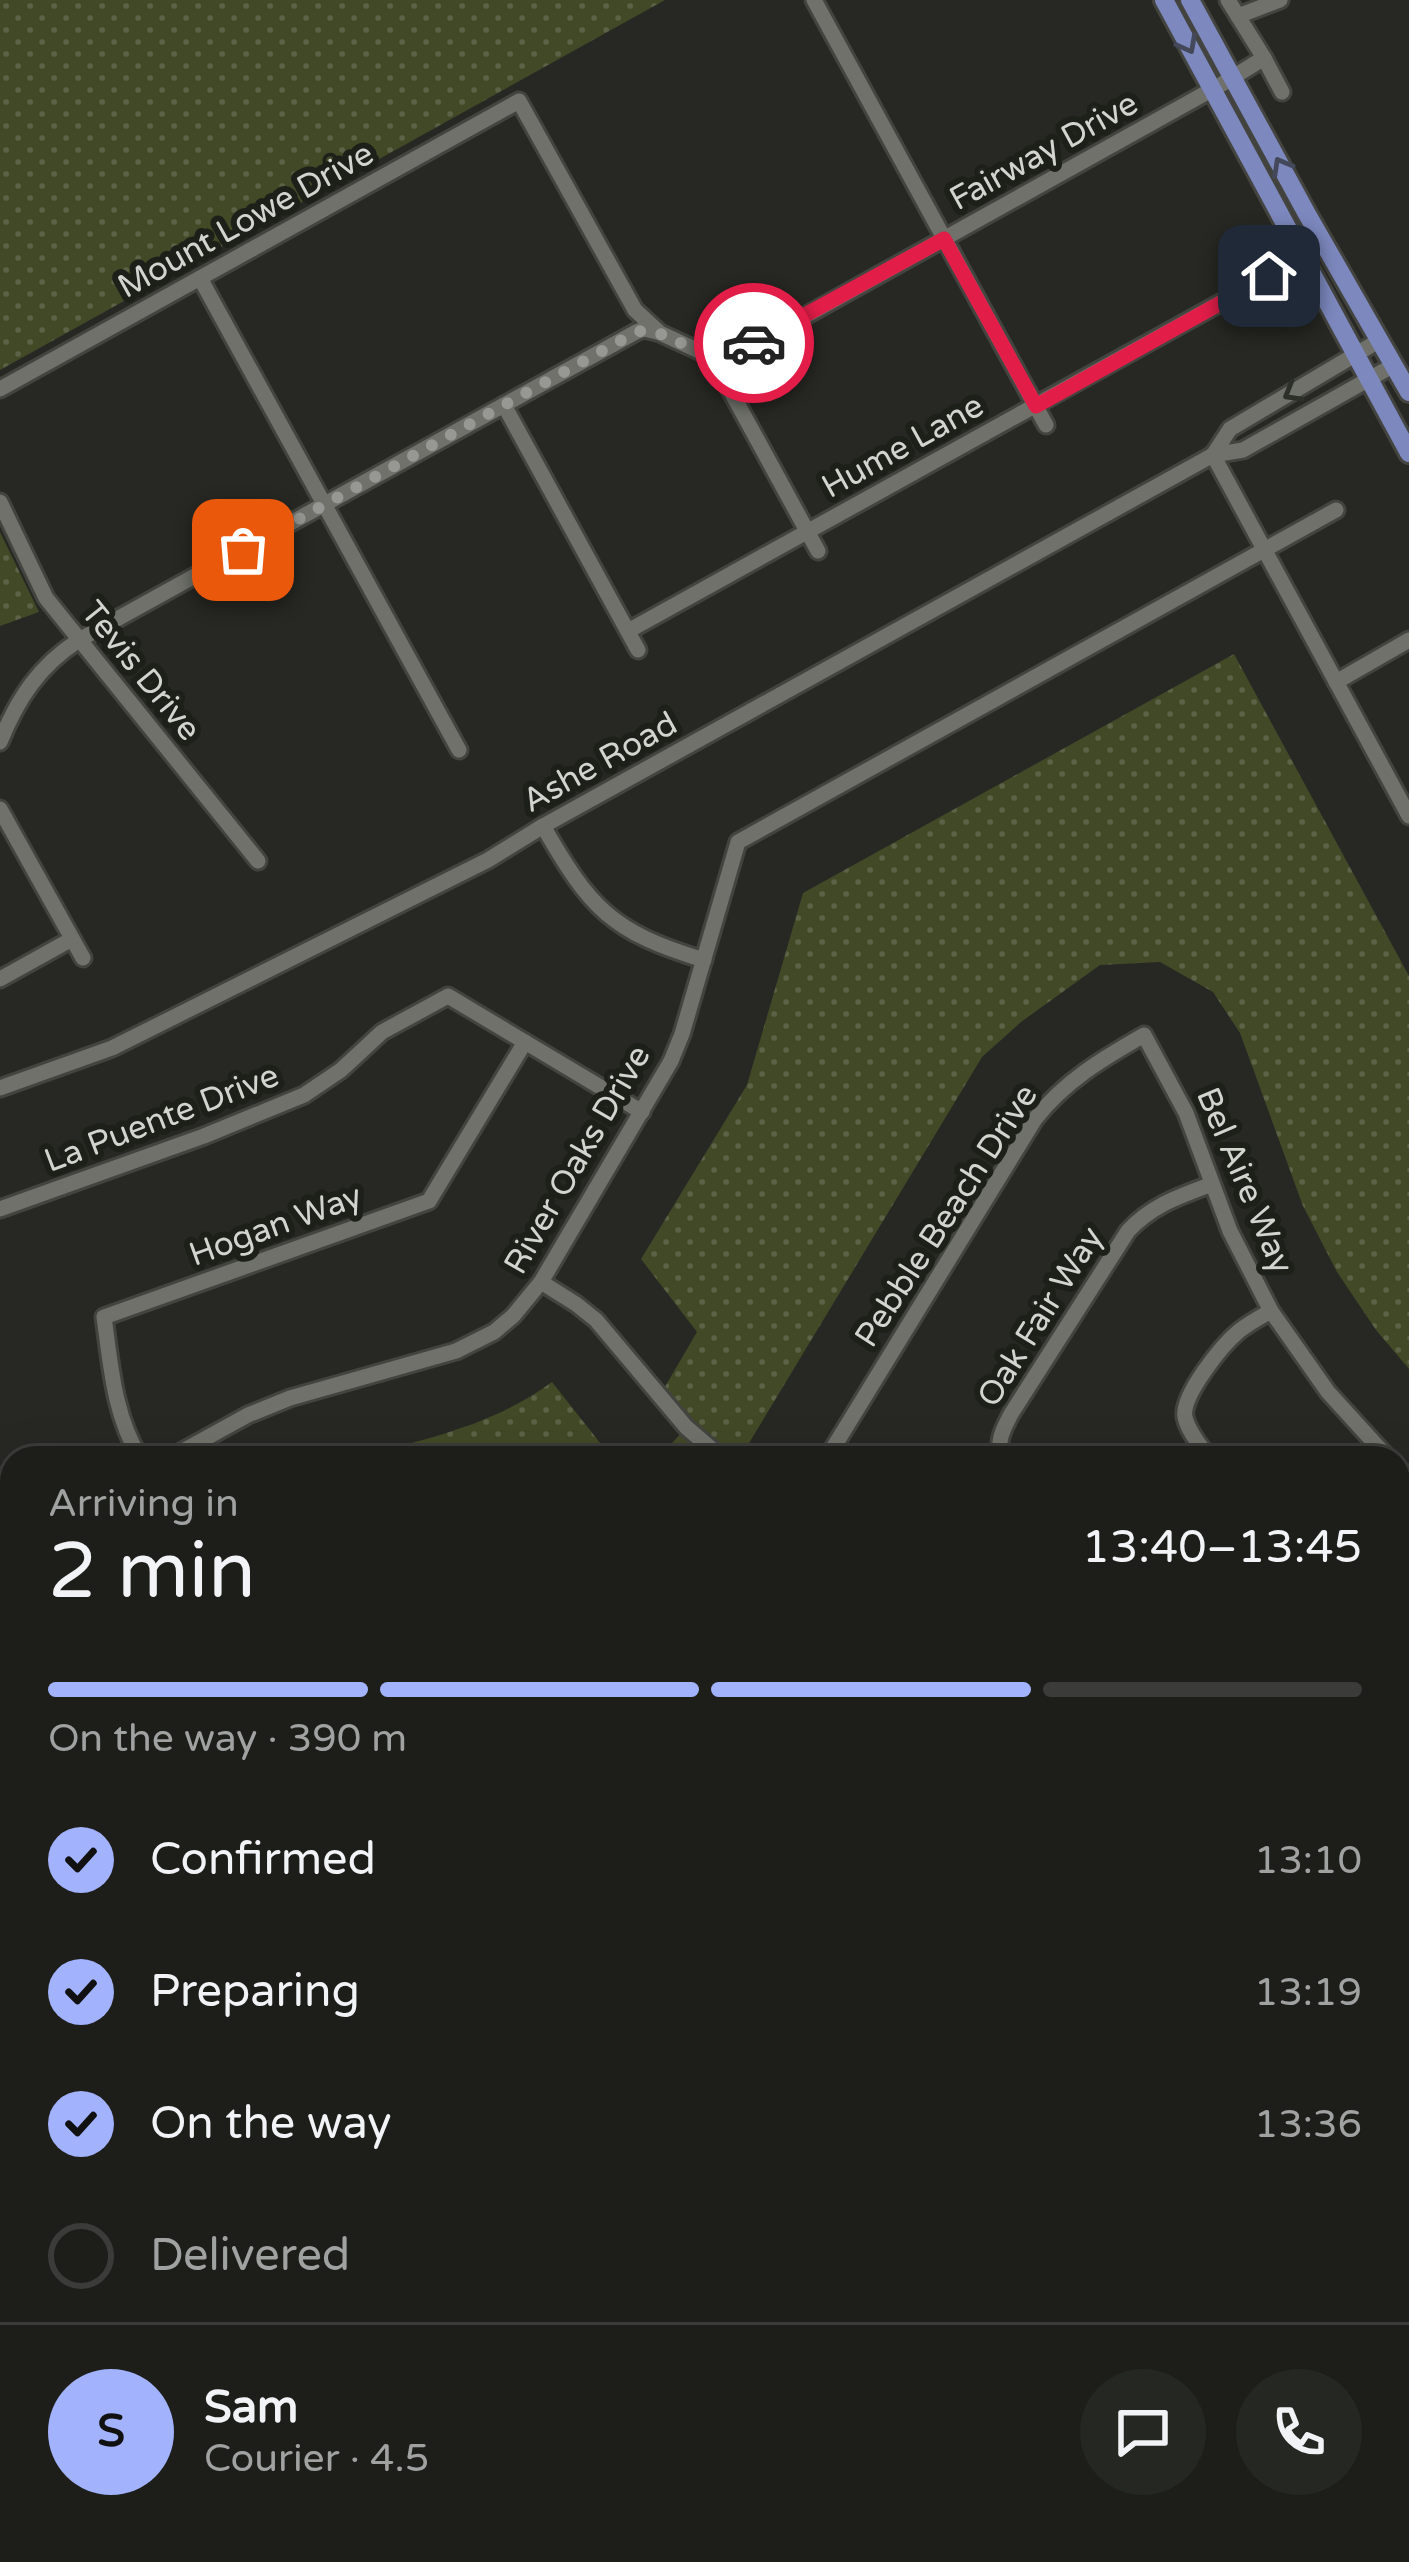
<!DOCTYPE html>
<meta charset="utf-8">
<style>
:root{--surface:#1d1e1a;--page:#252723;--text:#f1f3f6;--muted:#a0a2a2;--line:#3b3c39;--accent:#a2b2fd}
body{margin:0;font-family:"Varela Round",sans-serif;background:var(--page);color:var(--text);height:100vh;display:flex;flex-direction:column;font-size:45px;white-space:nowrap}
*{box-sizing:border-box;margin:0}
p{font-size:39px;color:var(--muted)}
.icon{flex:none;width:66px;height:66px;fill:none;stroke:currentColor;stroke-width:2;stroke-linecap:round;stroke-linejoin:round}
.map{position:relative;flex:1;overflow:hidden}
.side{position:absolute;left:0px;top:1446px;width:1410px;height:1116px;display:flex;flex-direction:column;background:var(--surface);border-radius:36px 36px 0 0;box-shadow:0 12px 48px #0002,0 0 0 3px var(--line)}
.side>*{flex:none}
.pin{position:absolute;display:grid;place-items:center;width:102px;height:102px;color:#fff;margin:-51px;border-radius:24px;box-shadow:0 6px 18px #0006}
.courier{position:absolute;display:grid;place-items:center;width:120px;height:120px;margin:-60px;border:9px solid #e11d48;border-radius:50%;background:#fff;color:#222;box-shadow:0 3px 15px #0007}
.summary em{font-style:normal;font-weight:600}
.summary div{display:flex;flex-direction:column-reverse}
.summary{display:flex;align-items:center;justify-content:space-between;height:204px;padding:0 48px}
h1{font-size:78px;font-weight:600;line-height:90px}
.bar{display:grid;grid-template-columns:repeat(4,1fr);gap:18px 12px;align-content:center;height:144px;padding:0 48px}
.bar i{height:15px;border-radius:9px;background:var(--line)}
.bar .selected{background:var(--accent)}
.bar p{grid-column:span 4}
.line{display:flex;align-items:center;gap:30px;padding:0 48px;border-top:3px solid var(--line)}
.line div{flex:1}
.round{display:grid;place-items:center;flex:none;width:126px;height:126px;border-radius:63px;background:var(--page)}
ol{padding:0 48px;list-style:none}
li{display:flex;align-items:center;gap:36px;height:132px}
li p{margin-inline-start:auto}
li .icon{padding:12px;border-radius:50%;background:var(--accent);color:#111;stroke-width:4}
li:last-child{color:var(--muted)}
li i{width:66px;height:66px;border:6px solid var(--line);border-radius:50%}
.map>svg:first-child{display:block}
.built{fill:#2d3024}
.grass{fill:url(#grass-dots)}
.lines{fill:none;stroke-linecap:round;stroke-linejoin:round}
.minor-casing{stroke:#43443f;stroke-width:21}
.major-casing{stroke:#43443f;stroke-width:24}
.minor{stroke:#6f716a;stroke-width:15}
.major{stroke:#7d88be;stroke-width:18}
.oneway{stroke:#43495b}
.oneway2{stroke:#2d2f29}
.done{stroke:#979893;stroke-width:12;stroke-dasharray:0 21.6}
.route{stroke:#e11d48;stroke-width:15}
.labels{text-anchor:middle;stroke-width:12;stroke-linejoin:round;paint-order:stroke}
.street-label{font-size:33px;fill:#d3d4d0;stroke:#1d1f19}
</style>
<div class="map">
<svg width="1409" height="2562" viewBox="0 0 1409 2562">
<defs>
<pattern id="grass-dots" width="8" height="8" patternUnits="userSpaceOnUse" patternTransform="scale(3)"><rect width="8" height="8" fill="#414927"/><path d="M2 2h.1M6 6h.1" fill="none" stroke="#5c6245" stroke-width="1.8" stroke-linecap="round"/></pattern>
</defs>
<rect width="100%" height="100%" fill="#272823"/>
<polygon class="built" points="12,2454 12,2550 311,2550 320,2562 0,2562 0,2463"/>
<g class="grass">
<polygon points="0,0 665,0 0,370"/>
<polygon points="0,532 39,612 0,626"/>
<polygon points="1234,654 1409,976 1409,1369 1376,1330 1337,1272 1303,1206 1240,1033 1213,992 1160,962 1100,965 1021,1022 982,1057 740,1458 722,1458 700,1442 685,1458 658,1458 686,1428 659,1397 697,1332 641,1259 747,1085 803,893"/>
<path d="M 552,1382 L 612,1458 L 354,1458 C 425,1439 492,1426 552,1382 Z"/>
<polygon points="12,1643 12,2010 0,1989 0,1647"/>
<polygon points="1409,1827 1409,2163 1398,2176 1398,1847"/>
<polygon points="443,2550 610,2550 615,2562 452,2562"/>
<polygon points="710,2550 910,2550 891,2562 715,2562"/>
</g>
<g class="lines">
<g class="minor-casing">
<g id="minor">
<polyline points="814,0 1046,425"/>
<polyline points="1228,0 1264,58 1282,92"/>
<polyline points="1238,16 1280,0"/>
<polyline points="200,278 459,750"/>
<polyline points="699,348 728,349 762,340 1222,84 1264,58"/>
<polyline points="0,389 519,101 635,310 660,333 712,357 818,551"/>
<polyline points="504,405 638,650"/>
<polyline points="1213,455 1409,816"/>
<polyline points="1213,455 1230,429 1380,340"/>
<polyline points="0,502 46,598 258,861"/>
<polyline points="628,631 1269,276"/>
<polyline points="1336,682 1409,640"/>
<path d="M 0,742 C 18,698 39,666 79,640 L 636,332 L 644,329 L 657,332"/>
<polyline points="0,809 83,958"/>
<path d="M 543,826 C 590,908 611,932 704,960"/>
<polyline points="0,979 72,939"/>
<polyline points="0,1088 112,1048 488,860 543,826 1213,455 1243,450 1394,365"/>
<polyline points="0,1209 204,1136 304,1095 341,1070 382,1032 448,996 642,1112"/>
<polyline points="541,1282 576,1304 596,1320 686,1427 722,1458"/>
<path d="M 140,1458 C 114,1415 111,1367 104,1317 L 429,1201 L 525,1042"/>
<polyline points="170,1458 248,1415 290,1398 456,1351 494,1332 513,1316 541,1282 671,1061 682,1034 738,842 1336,510"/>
<path d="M 827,1458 L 1035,1119 C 1065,1081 1102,1059 1144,1035 L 1186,1113 L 1230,1231 L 1271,1311 L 1328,1392 L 1388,1458"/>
<path d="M 1003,1458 C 995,1442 1004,1428 1011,1414 L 1128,1231 C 1152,1205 1180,1196 1212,1184"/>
<path d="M 1209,1458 C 1201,1446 1188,1432 1185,1417 C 1181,1396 1222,1345 1239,1331 C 1249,1323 1260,1317 1271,1311"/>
<polyline points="1398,1468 1409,1478"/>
<polyline points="0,1493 12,1512"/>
<polyline points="0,1565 12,1558"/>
<polyline points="1398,1665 1409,1640"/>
<polyline points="0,2014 12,2035"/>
<polyline points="0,2063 12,2084"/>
<polyline points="1398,2307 1409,2294"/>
<polyline points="1398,2387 1400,2389"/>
<polyline points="0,2453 12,2445"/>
<polyline points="326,2550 335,2562"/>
<polyline points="356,2550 365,2562"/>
<polyline points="689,2550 694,2562"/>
<polyline points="1171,2550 1177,2562"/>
<polyline points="1051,2562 1070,2550"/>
</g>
</g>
<g class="major-casing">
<g id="major">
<polyline points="1164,0 1409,453"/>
<polyline points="1190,0 1307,214 1409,392"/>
</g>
</g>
<use href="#minor" class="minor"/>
<use href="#major" class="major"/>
</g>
<defs><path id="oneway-chevron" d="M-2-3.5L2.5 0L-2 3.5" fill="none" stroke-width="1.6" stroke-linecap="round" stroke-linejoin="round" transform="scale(3)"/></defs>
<g class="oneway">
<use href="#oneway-chevron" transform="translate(1188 45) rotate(62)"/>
<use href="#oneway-chevron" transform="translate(1281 166) rotate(-119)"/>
</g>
<use class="oneway2" href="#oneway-chevron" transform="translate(1292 393) rotate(150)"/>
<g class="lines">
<path class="done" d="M 243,550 L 636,332 C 655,327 666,338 684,344 C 707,352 732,351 754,343"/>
<polyline class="route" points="754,343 944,239 1036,406 1269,276"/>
</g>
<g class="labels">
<g class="street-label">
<text transform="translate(1043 150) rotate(-29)" y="12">Fairway Drive</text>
<text transform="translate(245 219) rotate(-29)" y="12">Mount Lowe Drive</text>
<text transform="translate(902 445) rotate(-29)" y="12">Hume Lane</text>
<text transform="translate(142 670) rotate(51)" y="12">Tevis Drive</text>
<text transform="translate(599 761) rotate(-29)" y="12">Ashe Road</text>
<text transform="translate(161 1117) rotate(-21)" y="12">La Puente Drive</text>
<text transform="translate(576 1159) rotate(-60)" y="12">River Oaks Drive</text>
<text transform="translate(1246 1180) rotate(67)" y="12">Bel Aire Way</text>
<text transform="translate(945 1215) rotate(-57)" y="12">Pebble Beach Drive</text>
<text transform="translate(275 1224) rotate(-20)" y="12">Hogan Way</text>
<text transform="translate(1039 1316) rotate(-58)" y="12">Oak Fair Way</text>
</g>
</g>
</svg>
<div class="pin" style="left:243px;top:550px;background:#ea580c"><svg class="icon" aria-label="bag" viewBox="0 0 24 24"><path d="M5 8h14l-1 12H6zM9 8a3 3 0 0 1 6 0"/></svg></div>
<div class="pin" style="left:1269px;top:276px;background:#1f2937"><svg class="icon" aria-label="home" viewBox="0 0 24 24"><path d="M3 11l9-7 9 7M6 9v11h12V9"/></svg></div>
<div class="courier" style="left:754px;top:343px"><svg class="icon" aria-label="car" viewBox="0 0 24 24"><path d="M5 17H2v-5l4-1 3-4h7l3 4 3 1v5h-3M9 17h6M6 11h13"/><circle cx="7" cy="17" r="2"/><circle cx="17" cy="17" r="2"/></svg></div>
<section class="side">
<div class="summary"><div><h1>2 min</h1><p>Arriving in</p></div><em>13:40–13:45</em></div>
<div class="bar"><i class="selected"></i><i class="selected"></i><i class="selected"></i><i></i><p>On the way · 390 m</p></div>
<ol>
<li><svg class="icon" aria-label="check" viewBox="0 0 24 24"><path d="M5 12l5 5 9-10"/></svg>Confirmed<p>13:10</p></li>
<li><svg class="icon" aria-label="check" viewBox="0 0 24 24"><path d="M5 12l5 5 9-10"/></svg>Preparing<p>13:19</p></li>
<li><svg class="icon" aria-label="check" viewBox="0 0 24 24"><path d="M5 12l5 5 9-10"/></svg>On the way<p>13:36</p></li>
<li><i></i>Delivered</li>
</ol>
<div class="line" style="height:216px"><b class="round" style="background:var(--accent);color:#111">S</b><div><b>Sam</b><p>Courier · 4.5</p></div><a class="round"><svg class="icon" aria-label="chat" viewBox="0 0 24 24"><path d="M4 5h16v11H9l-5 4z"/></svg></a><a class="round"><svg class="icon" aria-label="phone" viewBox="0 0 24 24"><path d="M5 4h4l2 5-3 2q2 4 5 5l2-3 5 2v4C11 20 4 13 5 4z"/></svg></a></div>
</section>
</div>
